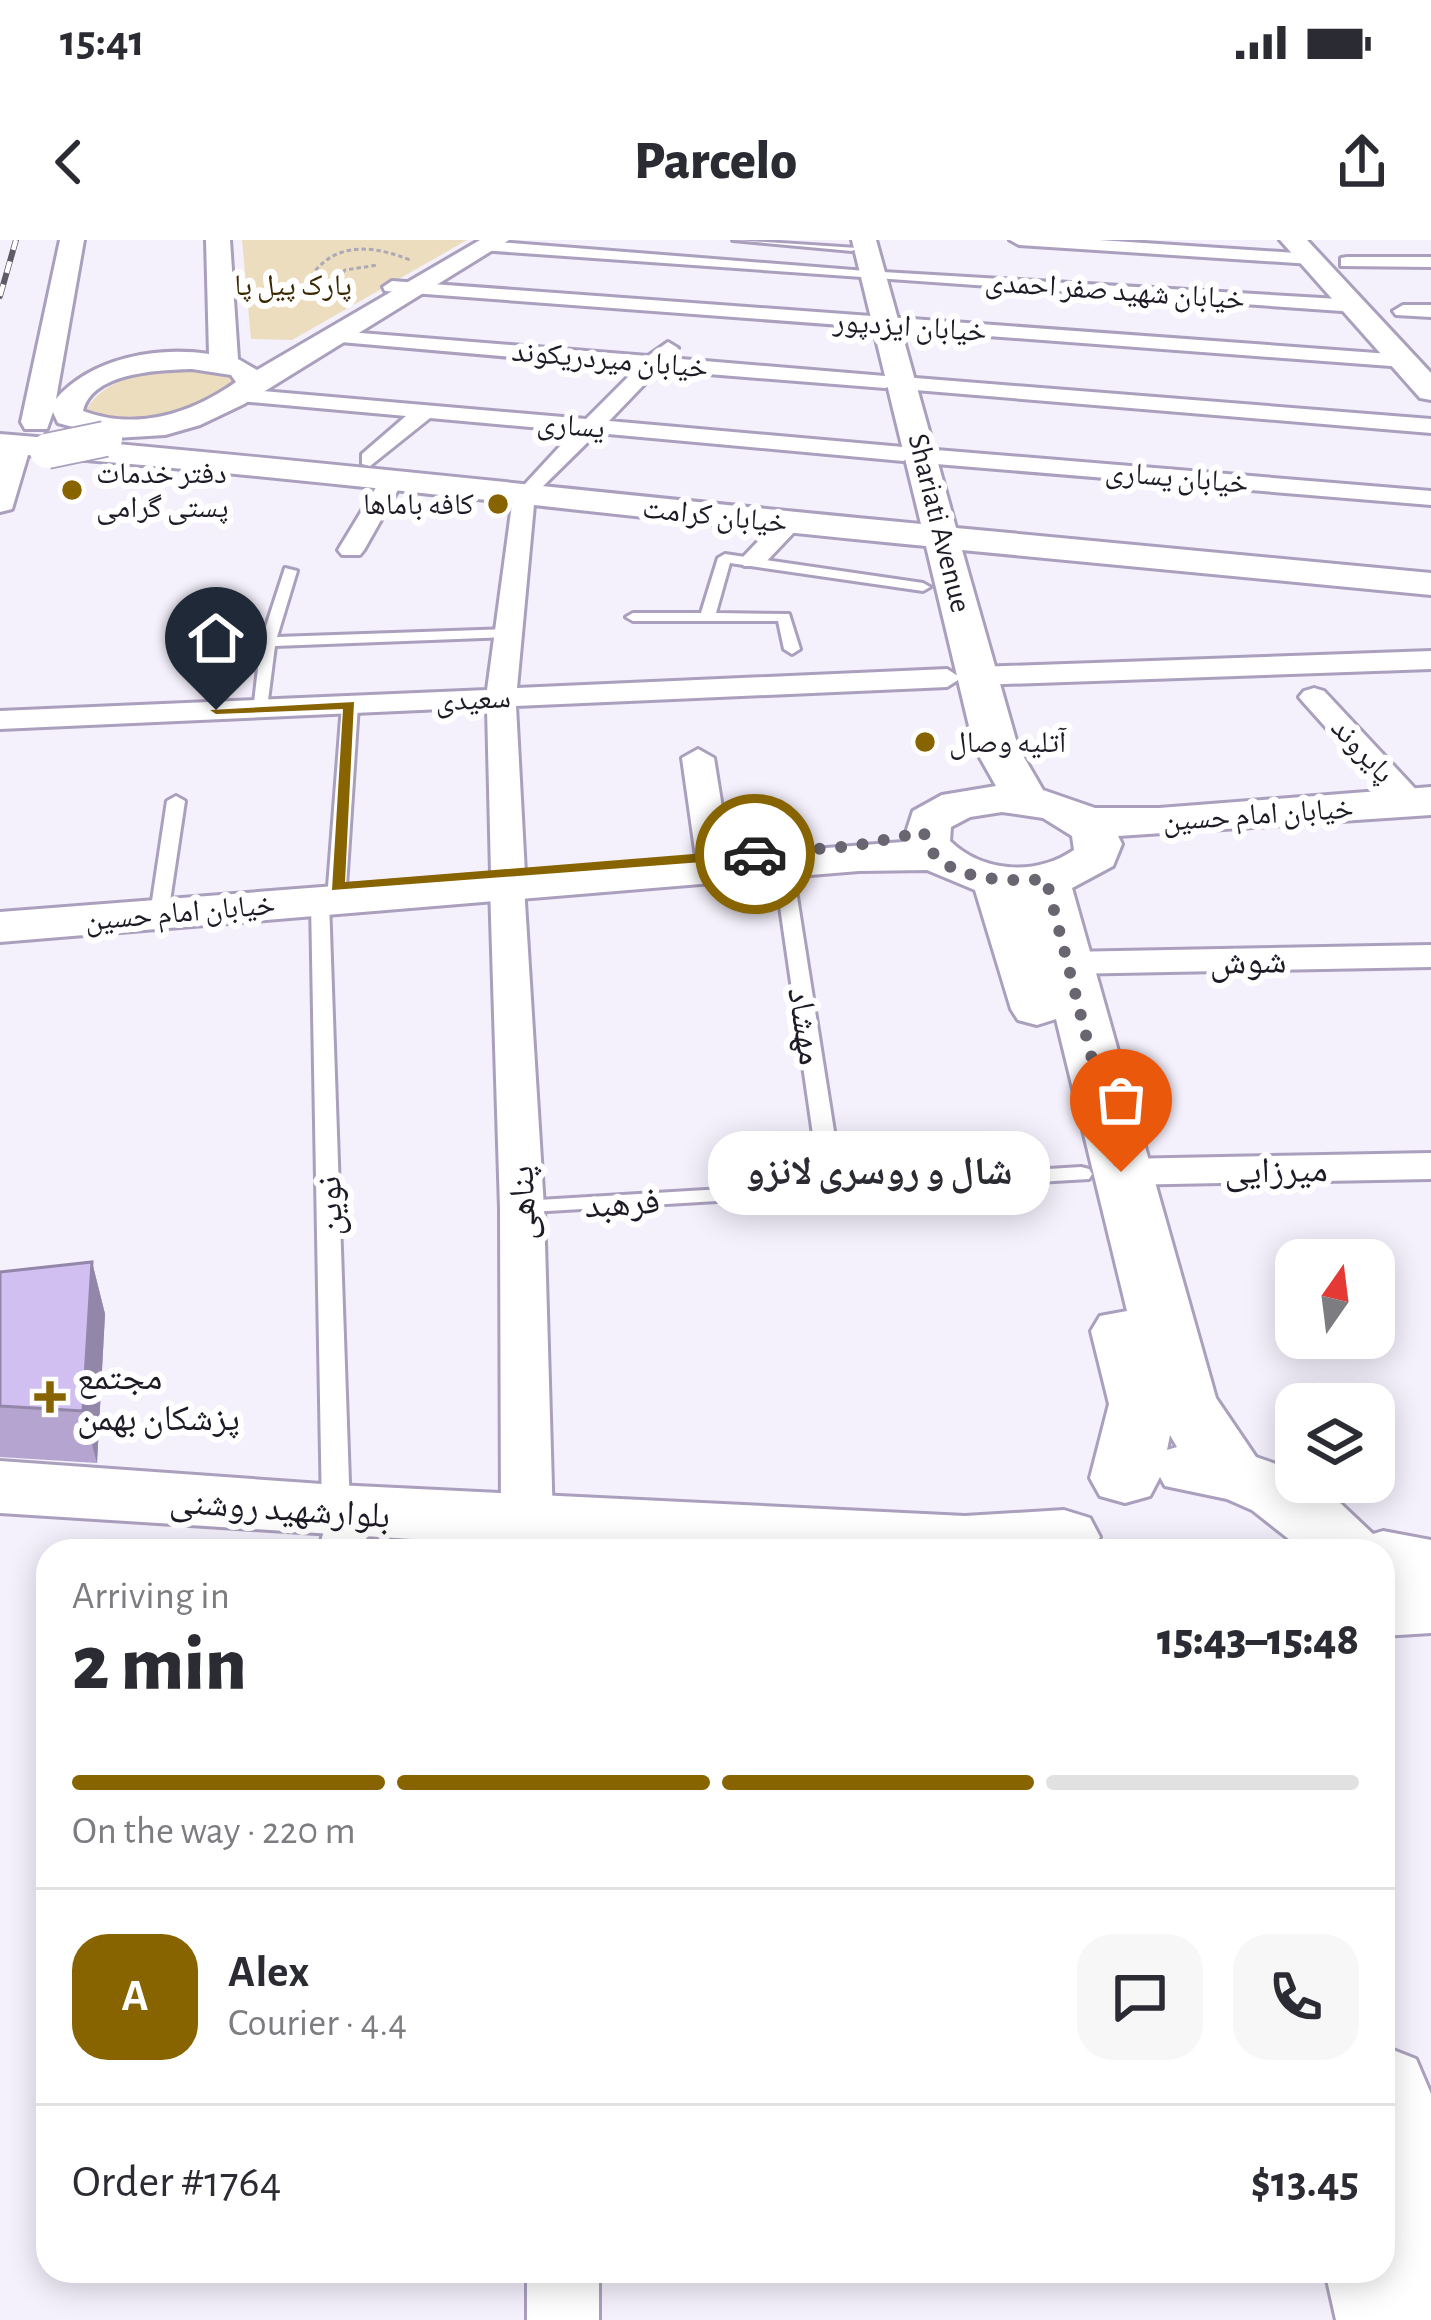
<!DOCTYPE html>
<meta charset="utf-8">
<style>
:root{--surface:#fff;--page:#f7f7f7;--text:#2b2b33;--muted:#7c7c81;--line:#e1e1e2;--accent:#886400}
body{margin:0;font-family:"Alegreya Sans","Noto Naskh Arabic",sans-serif;background:var(--page);color:var(--text);height:100vh;display:flex;flex-direction:column;font-size:45px;white-space:nowrap}
*{box-sizing:border-box;margin:0}
p{font-size:39px;color:var(--muted)}
.icon{flex:none;width:66px;height:66px;fill:none;stroke:currentColor;stroke-width:2;stroke-linecap:round;stroke-linejoin:round}
.map{position:relative;flex:1;overflow:hidden}
.side{position:absolute;left:36px;top:1299px;width:1359px;height:744px;display:flex;flex-direction:column;background:var(--surface);border-radius:36px;box-shadow:0 6px 30px #0003}
.side>*{flex:none}
.needle{width:78px;rotate:14deg}
.fabs{position:absolute;left:1275px;top:999px;display:grid;gap:24px}
.fabs a{display:grid;place-items:center;width:120px;height:120px;border-radius:24px;background:var(--surface);box-shadow:0 6px 30px #0003;font-size:60px}
.pin{position:absolute;display:grid;place-items:center;width:102px;height:102px;color:#fff;margin:-123px -51px;border-radius:50% 50% 50% 0;rotate:-45deg;box-shadow:0 0 12px #0007}
.pin .icon{rotate:45deg}
.courier{position:absolute;display:grid;place-items:center;width:120px;height:120px;margin:-60px;border:9px solid #886400;border-radius:50%;background:#fff;color:#222;box-shadow:0 3px 15px #0007}
.bubble{position:absolute;height:84px;border-radius:36px;background:var(--surface);box-shadow:0 6px 30px #0003;font-size:39px;font-weight:800;line-height:84px;text-align:center}
.summary em{font-style:normal;font-weight:800}
.summary div{display:flex;flex-direction:column-reverse}
.summary{display:flex;align-items:center;justify-content:space-between;height:204px;padding:0 36px}
h1{font-size:78px;font-weight:800;line-height:90px}
.bar{display:grid;grid-template-columns:repeat(4,1fr);gap:18px 12px;align-content:center;height:144px;padding:0 36px}
.bar i{height:15px;border-radius:9px;background:var(--line)}
.bar .active{background:var(--accent)}
.bar p{grid-column:span 4}
.line{display:flex;align-items:center;gap:30px;padding:0 36px;border-top:3px solid var(--line)}
.line div{flex:1}
.round{display:grid;place-items:center;flex:none;width:126px;height:126px;border-radius:36px;background:var(--page)}
.status{display:flex;justify-content:space-between;align-items:center;height:84px;padding:0 60px;background:var(--surface);direction:ltr}
.status svg{height:33px;fill:currentColor}
header{display:flex;justify-content:space-between;align-items:center;height:156px;padding:0 36px;background:var(--surface);font-size:54px;font-weight:800}
.map>svg:first-child{display:block}
.green{fill:#edddbf}
.lines{fill:none;stroke-linecap:round;stroke-linejoin:round}
.lane-casing{stroke:#aaa0bd;stroke-width:6}
.street-casing{stroke:#aaa0bd;stroke-width:6}
.secondary-casing{stroke:#aaa0bd;stroke-width:6}
.primary-casing{stroke:#aaa0bd;stroke-width:6}
.path{stroke:#ada9b5;stroke-width:3;stroke-dasharray:4.5 3;stroke-linecap:butt}
.lane{fill:#fff;fill-rule:evenodd}
.street{fill:#fff;fill-rule:evenodd}
.secondary{fill:#fff;fill-rule:evenodd}
.primary{fill:#fff;fill-rule:evenodd}
.rail-casing{stroke:#605c67;stroke-width:6}
.rail{stroke:#fff;stroke-width:4.5;stroke-dasharray:12;stroke-linecap:butt}
.secondary-bridge-casing{stroke:#aaa0bd;stroke-width:38;stroke-linecap:butt}
.secondary-bridge{stroke:#fff;stroke-width:34}
.wall{fill:#b4a4cf}
.shaded-wall{fill:#9286a9}
.building{fill:#d1bff1;stroke:#9286a9;stroke-width:3}
.route{fill:#886400}
.done{stroke:#6a6671;stroke-width:12;stroke-dasharray:0 21.6}
.poi-dot{fill:#886400;stroke:#fff;stroke-width:4.5}
.labels{text-anchor:middle;stroke-width:12;stroke-linejoin:round;paint-order:stroke}
.far-park-label{font-size:30px;fill:#392800;stroke:#fff}
.far-street-label{font-size:30px;fill:#1f1b26;stroke:#fff}
.far-poi-label{font-size:30px;fill:#1f1b26;stroke:#fff;text-anchor:start}
.street-label{font-size:36px;fill:#1f1b26;stroke:#fff}
.poi-label{font-size:36px;fill:#1f1b26;stroke:#fff;text-anchor:start}
</style>
<div class="status"><b>15:41</b><svg viewBox="0 0 49 12"><path d="M0 12V9h3v3zM5 12V6h3v6zM10 12V3h3v9zM15 12V0h3v12zM26 1h20v11H26zM47 4h2v5h-2z"/></svg></div>
<header><svg class="icon" aria-label="back" viewBox="0 0 24 24"><path d="M15 5l-7 7 7 7"/></svg>Parcelo<svg class="icon" aria-label="share" viewBox="0 0 24 24"><path d="M12 15V3M7 8l5-5 5 5M5 13v7h14v-7"/></svg></header>
<div class="map">
<svg width="1431" height="2080" viewBox="0 0 1431 2080">
<rect width="100%" height="100%" fill="#f4f0fc"/>
<g class="green">
<polygon points="242,0 467,0 292,100 251,99"/>
<path d="M 178,126 L 230,134 L 233,142 C 180,184 149,183 84,177 C 93,142 147,131 178,126 Z"/>
</g>
<g class="lines">
<g class="lane-casing">
<g id="lane">
<polygon points="733,0 857,8 852,11"/>
<polygon points="725,314 923,343 930,347 923,351 730,323 716,373 789,374 800,409 792,414 784,409 778,381 633,381 626,377 633,373 701,373 718,318"/>
<polygon points="285,328 297,331 277,397 509,389 516,393 509,397 275,406 267,468 253,471 261,402"/>
<polygon points="350,460 358,465 346,647 337,653 328,647 342,465"/>
<polygon points="176,556 185,561 170,661 161,667 152,661 167,561"/>
<polygon points="783,620 792,625 842,942 1081,927 1089,929 1092,934 1089,939 514,973 511,968 522,961 820,943 774,625"/>
<polygon points="320,655 329,661 350,1271 346,1278 326,1278 322,1271 311,661"/>
</g>
</g>
<g class="street-casing">
<g id="street">
<polygon points="1010,0 1099,0 1311,14 1320,19 1311,24 1019,5"/>
<polygon points="486,1 866,31 1356,60 1365,66 1356,72 480,10 477,6"/>
<polygon points="1347,17 1431,17 1431,27 1341,26 1341,18"/>
<polygon points="392,41 1404,115 1414,121 1404,127 385,51 383,47"/>
<polygon points="1403,65 1431,65 1431,77 1396,75 1393,71"/>
<polygon points="336,91 648,116 668,102 678,108 669,118 885,136 894,140 903,137 1431,179 1431,193 903,149 894,145 885,148 658,130 609,181 903,207 914,214 924,209 1431,251 1431,265 924,223 913,216 903,221 597,193 535,254 517,448 947,429 961,438 947,447 516,466 525,633 520,640 524,646 544,968 553,1281 545,1294 527,1300 509,1294 501,1281 500,968 490,646 495,639 491,633 487,467 0,489 0,471 487,450 513,257 574,191 430,178 370,226 362,224 362,214 406,176 239,161 228,155 239,149 586,179 637,128 329,101 326,97"/>
<polygon points="391,234 403,241 364,310 360,315 342,315 338,310 383,236"/>
<polygon points="790,275 799,277 802,282 799,287 762,326 744,326 740,321 744,316 781,277"/>
<polygon points="1431,411 1431,429 979,445 965,436 979,427"/>
<polygon points="1314,448 1324,451 1422,556 1427,563 1422,570 1400,570 1304,463 1299,457 1304,451"/>
<polygon points="698,509 714,518 730,617 713,627 696,617 682,518"/>
<polygon points="1431,705 1431,727 1066,734 1053,731 1048,723 1053,715 1066,712"/>
<polygon points="1431,913 1431,939 1121,945 1106,941 1100,932 1106,923 1121,919"/>
<polygon points="344,1279 362,1284 370,1311 318,1311 326,1284"/>
<rect x="527" y="2031" width="72" height="49"/>
</g>
</g>
<g class="secondary-casing">
<g id="secondary">
<path d="M 60,0 L 84,0 L 56,159 C 91,118 157,106 209,114 L 206,0 L 230,0 L 238,119 L 257,130 L 480,0 L 509,0 L 244,164 L 200,185 L 165,195 L 115,198 L 58,183 L 53,172 L 47,189 L 25,189 L 21,182 ZM 192,129 L 231,135 L 236,142 C 191,174 136,191 83,171 C 92,132 159,130 192,129 Z"/>
<path d="M 852,0 L 876,0 L 956,288 L 1431,333 L 1431,355 L 962,310 L 1018,507 L 1043,550 L 1095,568 L 1159,568 L 1431,547 L 1431,575 L 1118,596 L 1122,604 L 1113,626 L 1072,648 L 1216,1158 L 1256,1217 L 1296,1231 L 1296,1242 L 1321,1245 L 1373,1294 L 1383,1291 L 1431,1300 L 1431,1393 L 1383,1396 L 1383,1311 L 1304,1311 L 1252,1270 L 1227,1259 L 1165,1246 L 1160,1237 L 1150,1256 L 1125,1263 L 1100,1256 L 1090,1238 L 1109,1164 L 1091,1091 L 1100,1076 L 1127,1071 L 1056,779 L 1037,785 L 1018,780 L 1011,769 L 975,650 L 927,630 L 859,631 L 0,702 L 0,672 L 903,602 L 913,571 L 942,555 L 996,546 L 974,507 L 926,306 C 626,277 328,240 28,215 L 12,269 L 0,272 L 0,194 C 307,219 614,255 921,284 ZM 1002,572 L 1043,578 L 1072,596 L 1074,610 C 1036,636 983,633 950,601 L 951,587 L 970,577 ZM 1170,1195 L 1177,1207 L 1167,1210 Z"/>
<polygon points="0,1221 336,1245 965,1276 1064,1270 1090,1278 1100,1297 1092,1311 600,1311 0,1273"/>
<polygon points="1383,1806 1416,1819 1431,1854 1431,2080 1336,2080 1325,2031 1383,2031"/>
</g>
</g>
<g class="primary-casing">
<polygon id="primary" points="1280,0 1307,0 1431,133 1431,160 1420,158"/>
</g>
<g class="path">
<path d="M 300,56 C 322,5 360,0 410,20"/>
<polyline points="324,56 345,30 378,25"/>
</g>
<use href="#lane" class="lane"/>
<use href="#street" class="street"/>
<use href="#secondary" class="secondary"/>
<use href="#primary" class="primary"/>
<g class="rail-casing">
<polyline id="rail" points="0,56 16,0"/>
</g>
<use href="#rail" class="rail"/>
<g class="secondary-bridge-casing">
<polyline id="secondary-bridge" points="47,211 105,199"/>
</g>
<use href="#secondary-bridge" class="secondary-bridge"/>
</g>
<polygon class="wall" points="92,1022 105,1074 97,1223 0,1217 0,1032"/>
<polygon class="shaded-wall" points="92,1022 105,1074 97,1223 83,1171"/>
<polygon class="building" points="92,1022 83,1171 0,1166 0,1032"/>
<polygon class="route" points="354,462 345,642 755,609 762,614 755,618 332,650 343,469 216,474 210,470"/>
<g class="lines">
<path class="done" d="M 755,614 L 853,606 L 924,592 C 932,642 1008,642 1046,639 L 1121,932"/>
</g>
<g class="poi-dot">
<circle cx="72" cy="250" r="12"/>
<circle cx="498" cy="264" r="12"/>
<circle cx="925" cy="502" r="12"/>
<path d="M44 1139h12v12h12v12h-12v12h-12v-12h-12v-12h12z"/>
</g>
<g class="labels">
<g class="far-park-label">
<text x="293" y="55">پارک پیل پا</text>
</g>
<g class="far-street-label">
<text transform="translate(1115 50) rotate(4)" y="10">خیابان شهید صفر احمدی</text>
<text transform="translate(910 86) rotate(4)" y="10">خیابان ایزدپور</text>
<text transform="translate(610 119) rotate(5)" y="10">خیابان میردریکوند</text>
<text transform="translate(571 185) rotate(5)" y="10">یساری</text>
<text transform="translate(1177 237) rotate(5)" y="10">خیابان یساری</text>
<text transform="translate(715 275) rotate(6)" y="10">خیابان کرامت</text>
<text transform="translate(940 283) rotate(76)" y="10">Shariati Avenue</text>
<text transform="translate(473 459) rotate(-3)" y="10">سعیدی</text>
<text transform="translate(1363 510) rotate(47)" y="10">پایروند</text>
<text transform="translate(1258 574) rotate(-4)" y="10">خیابان امام حسین</text>
<text transform="translate(180 672) rotate(-5)" y="10">خیابان امام حسین</text>
</g>
<g class="far-poi-label">
<text x="96" y="243">دفتر خدمات<tspan x="96" dy="34">پستی گرامی</tspan></text>
<text x="474" y="274" text-anchor="end">کافه باماها</text>
<text x="949" y="512">آتلیه وصال</text>
</g>
<g class="street-label">
<text transform="translate(1248 720) rotate(-1)" y="13">شوش</text>
<text transform="translate(807 786) rotate(81)" y="13">مهشاد</text>
<text transform="translate(1276 929) rotate(-1)" y="13">میرزایی</text>
<text transform="translate(622 962) rotate(-4)" y="13">فرهبد</text>
<text transform="translate(521 963) rotate(-92)" y="13">پناهی</text>
<text transform="translate(328 966) rotate(-92)" y="13">نوین</text>
<text transform="translate(280 1267) rotate(4)" y="13">بلوارشهید روشنی</text>
</g>
<g class="poi-label">
<text x="77" y="1149">مجتمع<tspan x="77" dy="41">پزشکان بهمن</tspan></text>
</g>
</g>
</svg>
<div class="fabs">
<a><svg class="needle" viewBox="-14 -14 28 28"><path d="M0-13l5 13h-10z" fill="#e53935"/><path d="M0 13l5-13h-10z" fill="#7c7c81"/></svg></a>
<a><svg class="icon" aria-label="layers" viewBox="0 0 24 24"><path d="M12 4l9 5-9 5-9-5zM3 14l9 5 9-5"/></svg></a>
</div>
<div class="pin" style="left:1121px;top:932px;background:#ea580c"><svg class="icon" aria-label="bag" viewBox="0 0 24 24"><path d="M5 8h14l-1 12H6zM9 8a3 3 0 0 1 6 0"/></svg></div>
<div class="pin" style="left:216px;top:470px;background:#1f2937"><svg class="icon" aria-label="home" viewBox="0 0 24 24"><path d="M3 11l9-7 9 7M6 9v11h12V9"/></svg></div>
<div class="courier" style="left:755px;top:614px"><svg class="icon" aria-label="car" viewBox="0 0 24 24"><path d="M5 17H2v-5l4-1 3-4h7l3 4 3 1v5h-3M9 17h6M6 11h13"/><circle cx="7" cy="17" r="2"/><circle cx="17" cy="17" r="2"/></svg></div>
<div class="bubble" style="left:708px;top:891px;width:342px">شال و روسری لانزو</div>
<section class="side">
<div class="summary"><div><h1>2 min</h1><p>Arriving in</p></div><em>15:43–15:48</em></div>
<div class="bar"><i class="active"></i><i class="active"></i><i class="active"></i><i></i><p>On the way · 220 m</p></div>
<div class="line" style="height:216px"><b class="round" style="background:var(--accent);color:#fff">A</b><div><b>Alex</b><p>Courier · 4.4</p></div><a class="round"><svg class="icon" aria-label="chat" viewBox="0 0 24 24"><path d="M4 5h16v11H9l-5 4z"/></svg></a><a class="round"><svg class="icon" aria-label="phone" viewBox="0 0 24 24"><path d="M5 4h4l2 5-3 2q2 4 5 5l2-3 5 2v4C11 20 4 13 5 4z"/></svg></a></div>
<div class="line" style="height:156px"><div>Order #1764</div><b>$13.45</b></div>
</section>
</div>
